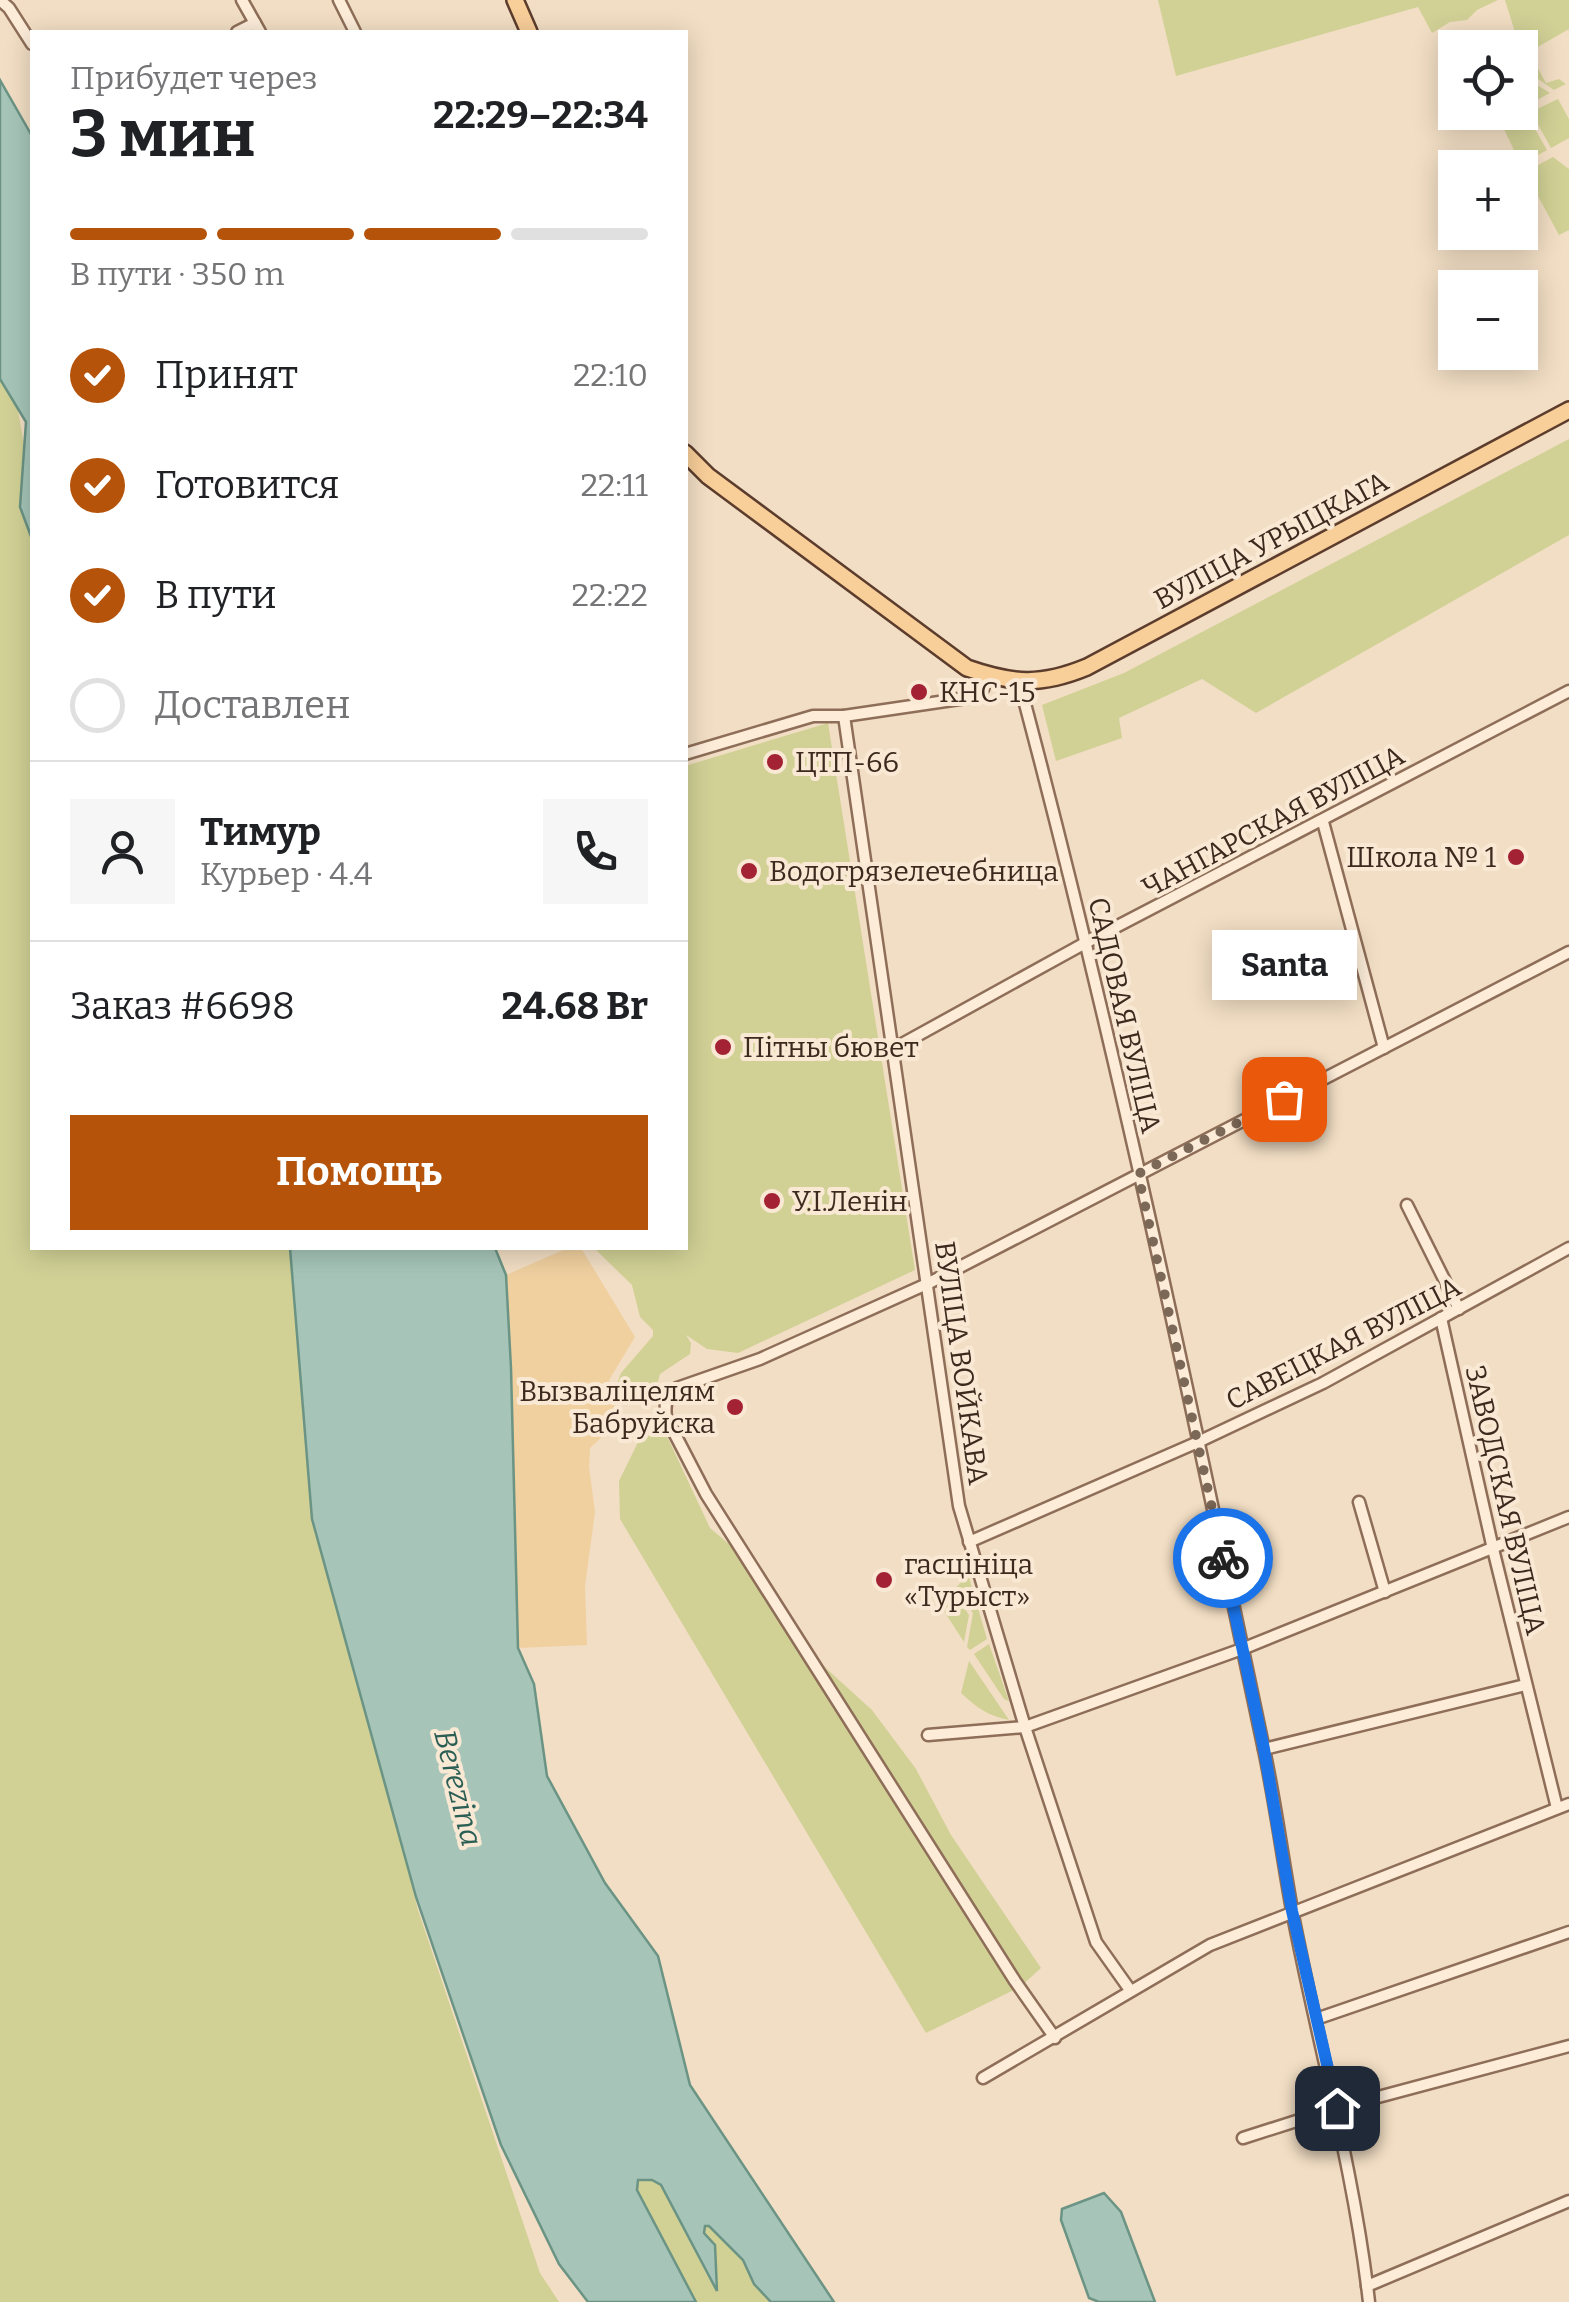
<!DOCTYPE html>
<html lang="ru">
<meta charset="utf-8">
<style>
:root{--surface:#fff;--page:#f6f6f6;--text:#202124;--muted:#757577;--line:#e0e0e0;--accent:#b45309}
body{margin:0;font-family:Bitter,serif;background:var(--page);color:var(--text);height:100vh;display:flex;flex-direction:column;font-size:38px;white-space:nowrap}
*{box-sizing:border-box;margin:0}
p{font-size:32px;color:var(--muted)}
.icon{flex:none;width:55px;height:55px;fill:none;stroke:currentColor;stroke-width:2;stroke-linecap:round;stroke-linejoin:round}
.map{position:relative;flex:1;overflow:hidden}
.details{position:absolute;left:30px;top:30px;width:658px;height:1220px;display:flex;flex-direction:column;background:var(--surface);border-radius:0px;box-shadow:0 5px 25px #0003}
.details>*{flex:none}
.buttons{position:absolute;left:1438px;top:30px;display:grid;gap:20px}
.buttons a{display:grid;place-items:center;width:100px;height:100px;border-radius:0px;background:var(--surface);box-shadow:0 5px 25px #0003;font-size:50px}
.pin{position:absolute;display:grid;place-items:center;width:85px;height:85px;color:#fff;margin:-42px;border-radius:20px;box-shadow:0 5px 15px #0006}
.courier{position:absolute;display:grid;place-items:center;width:100px;height:100px;margin:-50px;border:8px solid #1a73e8;border-radius:50%;background:#fff;color:#222;box-shadow:0 2px 12px #0007}
.bubble{position:absolute;height:70px;border-radius:0px;background:var(--surface);box-shadow:0 5px 25px #0003;font-size:32px;font-weight:700;line-height:70px;text-align:center}
.headline em{font-style:normal;font-weight:700}
.headline div{display:flex;flex-direction:column-reverse}
.headline{display:flex;align-items:center;justify-content:space-between;height:170px;padding:0 40px}
h1{font-size:65px;font-weight:700;line-height:75px}
.bar{display:grid;grid-template-columns:repeat(4,1fr);gap:15px 10px;align-content:center;height:120px;padding:0 40px}
.bar i{height:12px;border-radius:8px;background:var(--line)}
.bar .selected{background:var(--accent)}
.bar p{grid-column:span 4}
.line{display:flex;align-items:center;gap:25px;padding:0 40px;border-top:2px solid var(--line)}
.line div{flex:1}
.round{display:grid;place-items:center;flex:none;width:105px;height:105px;border-radius:0px;background:var(--page)}
ol{padding:0 40px;list-style:none}
li{display:flex;align-items:center;gap:30px;height:110px}
li p{margin-inline-start:auto}
li .icon{padding:10px;border-radius:50%;background:var(--accent);color:#fff;stroke-width:4}
li:last-child{color:var(--muted)}
li i{width:55px;height:55px;border:5px solid var(--line);border-radius:50%}
.cta{display:flex;gap:20px;margin-top:auto;padding:20px 40px}
.cta a{flex:1;height:115px;border-radius:0px;background:var(--accent);color:#fff;font-size:40px;font-weight:700;line-height:115px;text-align:center}
.map>svg:first-child{display:block}
.green{fill:#d1d196}
.sand{fill:#f0d09f}
.water{fill:#a6c5b8;stroke:#6b9485;stroke-width:2.5}
.lines{fill:none;stroke-linecap:round;stroke-linejoin:round}
.minor-casing{stroke:#8e6e58;stroke-width:15}
.primary-casing{stroke:#5c3d2d;stroke-width:20}
.minor{stroke:#fcecd8;stroke-width:10}
.primary{stroke:#f8ce99;stroke-width:15}
.done{stroke:#7c6857;stroke-width:10;stroke-dasharray:0 18}
.route{stroke:#1a73e8;stroke-width:12}
.poi-dot{fill:#a32234;stroke:#f9e9d4;stroke-width:4}
.labels{text-anchor:middle;stroke-width:8;stroke-linejoin:round;paint-order:stroke}
.street-label{font-size:28px;fill:#3d291d;stroke:#f9e9d4}
.poi-label{font-size:28px;fill:#3d291d;stroke:#f9e9d4;text-anchor:start}
.water-label{font-size:30px;font-style:italic;fill:#2b5e54;stroke:#f9e9d4}
</style>
<div class="map">
<svg width="1569" height="2302" viewBox="0 0 1569 2302">
<rect width="100%" height="100%" fill="#f2dec4"/>
<g class="green">
<polygon points="1158,0 1498,0 1477,10 1467,20 1450,22 1432,33 1418,7 1176,76"/>
<polygon points="1505,0 1569,0 1569,29 1529,52 1546,83 1559,79 1566,84 1554,90 1528,72 1537,85 1550,93 1520,109 1520,48"/>
<polygon points="1558,99 1569,119 1569,138 1551,148 1531,112"/>
<polygon points="1527,115 1547,150 1521,165 1503,127"/>
<polygon points="1553,157 1569,169 1569,230 1559,235 1525,172"/>
<polygon points="0,375 17,405 32,490 32,1248 291,1248 335,1571 418,1910 540,2273 559,2302 0,2302"/>
<polygon points="1569,439 1569,535 1256,713 1202,679 1119,718 1122,738 1056,761 1042,705 1124,673"/>
<path d="M 828,723 L 915,1270 L 738,1353 L 707,1349 L 686,1335 L 691,1343 L 690,1354 L 660,1374 L 654,1397 C 640,1398 625,1398 617,1384 L 621,1373 L 653,1336 L 653,1330 L 640,1317 L 632,1285 L 594,1248 L 685,1248 L 685,766 Z"/>
<polygon points="665,1432 710,1528 743,1556 807,1651 872,1710 916,1769 951,1835 1041,1968 1020,1987 926,2033 620,1519 619,1481 641,1436"/>
<polygon points="968,1574 987,1639 970,1650 967,1647 973,1613 956,1588"/>
<polygon points="952,1590 969,1615 964,1642 933,1594"/>
<polygon points="989,1644 1009,1701 1004,1699 974,1654"/>
<path d="M 969,1661 L 1009,1720 C 988,1716 976,1707 961,1693 Z"/>
<polygon points="638,2180 652,2180 661,2185 706,2273 718,2289 715,2246 704,2233 705,2226 709,2226 743,2260 754,2284 771,2302 696,2302 637,2189"/>
</g>
<path class="sand" d="M 568,1248 L 581,1248 L 635,1337 L 609,1380 C 620,1414 618,1424 590,1448 L 589,1467 L 595,1512 L 585,1586 L 587,1645 L 518,1648 L 506,1275 Z"/>
<g class="water">
<polygon points="0,80 32,136 32,539 20,507 26,422 0,379"/>
<polygon points="290,1248 495,1248 506,1275 511,1368 518,1648 534,1684 547,1776 605,1883 658,1956 690,2085 834,2302 771,2302 754,2284 743,2260 709,2226 705,2226 704,2233 715,2245 717,2291 661,2185 652,2180 638,2180 637,2190 696,2302 588,2302 559,2264 501,2145 416,1897 312,1519"/>
<polygon points="1104,2193 1121,2212 1155,2302 1099,2302 1089,2298 1061,2220 1062,2209"/>
</g>
<g class="lines">
<g class="minor-casing">
<g id="minor">
<polyline points="0,0 9,8 32,44"/>
<polyline points="242,0 260,32"/>
<polyline points="339,0 355,32"/>
<polyline points="237,32 255,23"/>
<path d="M 1019,681 C 1113,1033 1188,1389 1263,1745 C 1275,1800 1282,1855 1292,1910 C 1317,2041 1354,2169 1369,2302"/>
<polyline points="844,716 959,1506 1025,1727 1096,1942 1130,1990"/>
<polyline points="685,754 813,716 844,716 973,697 983,689 988,675"/>
<polyline points="1323,822 1384,1048"/>
<polyline points="893,1049 1087,942 1569,691"/>
<polyline points="1407,1205 1459,1309"/>
<polyline points="1441,1318 1493,1549 1557,1808"/>
<polyline points="1359,1502 1385,1592"/>
<polyline points="969,1542 1198,1442 1323,1383 1569,1248"/>
<polyline points="928,1735 1025,1727 1242,1649 1569,1517"/>
<polyline points="1264,1749 1525,1685"/>
<polyline points="1316,2019 1569,1932"/>
<path d="M 1055,2038 L 1015,1981 L 706,1494 L 666,1417 C 664,1403 667,1397 677,1388 L 760,1359 L 929,1283 L 1569,952"/>
<polyline points="983,2078 1210,1945 1569,1804"/>
<polyline points="1243,2138 1337,2108 1569,2046"/>
<polyline points="1367,2286 1569,2201"/>
</g>
</g>
<g class="primary-casing">
<g id="primary">
<polyline points="515,0 529,32"/>
<path d="M 685,453 L 708,476 L 967,668 C 1013,684 1041,686 1087,667 L 1569,410"/>
</g>
</g>
<use href="#minor" class="minor"/>
<use href="#primary" class="primary"/>
</g>
<g class="lines">
<polyline class="done" points="1223,1558 1138,1174 1284,1099"/>
<polyline class="route" points="1223,1558 1264,1749 1292,1911 1337,2108"/>
</g>
<g class="poi-dot">
<circle cx="919" cy="692" r="10"/>
<circle cx="775" cy="762" r="10"/>
<circle cx="1516" cy="857" r="10"/>
<circle cx="749" cy="871" r="10"/>
<circle cx="723" cy="1047" r="10"/>
<circle cx="772" cy="1201" r="10"/>
<circle cx="735" cy="1407" r="10"/>
<circle cx="884" cy="1580" r="10"/>
</g>
<g class="labels">
<g class="street-label">
<text transform="translate(1271 540) rotate(-28)" y="10">ВУЛІЦА УРЫЦКАГА</text>
<text transform="translate(1273 821) rotate(-28)" y="10">ЧАНГАРСКАЯ ВУЛІЦА</text>
<text transform="translate(1125 1015) rotate(77)" y="10">САДОВАЯ ВУЛІЦА</text>
<text transform="translate(1343 1343) rotate(-27)" y="10">САВЕЦКАЯ ВУЛІЦА</text>
<text transform="translate(962 1363) rotate(82)" y="10">ВУЛІЦА ВОЙКАВА</text>
<text transform="translate(1506 1500) rotate(77)" y="10">ЗАВОДСКАЯ ВУЛІЦА</text>
</g>
<g class="poi-label">
<text x="939" y="702">КНС-15</text>
<text x="795" y="772">ЦТП-66</text>
<text x="1496" y="867" text-anchor="end">Школа № 1</text>
<text x="769" y="881">Водогрязелечебница</text>
<text x="743" y="1057">Пітны бювет</text>
<text x="792" y="1211">У.І.Ленін</text>
<text x="715" y="1401" text-anchor="end">Вызваліцелям<tspan x="715" dy="32">Бабруйска</tspan></text>
<text x="904" y="1574">гасцініца<tspan x="904" dy="32">«Турыст»</tspan></text>
</g>
<g class="water-label">
<text transform="translate(458 1788) rotate(76)" y="10">Berezina</text>
</g>
</g>
</svg>
<div class="buttons">
<a><svg class="icon" aria-label="locate" viewBox="0 0 24 24"><circle cx="12" cy="12" r="6"/><path d="M12 2v4M12 18v4M2 12h4M18 12h4"/></svg></a>
<a>+</a>
<a>−</a>
</div>
<div class="pin" style="left:1284px;top:1099px;background:#ea580c"><svg class="icon" aria-label="bag" viewBox="0 0 24 24"><path d="M5 8h14l-1 12H6zM9 8a3 3 0 0 1 6 0"/></svg></div>
<div class="pin" style="left:1337px;top:2108px;background:#1f2937"><svg class="icon" aria-label="home" viewBox="0 0 24 24"><path d="M3 11l9-7 9 7M6 9v11h12V9"/></svg></div>
<div class="courier" style="left:1223px;top:1558px"><svg class="icon" aria-label="bike" viewBox="0 0 24 24"><circle cx="6" cy="16" r="4"/><circle cx="18" cy="16" r="4"/><path d="M6 16l4-8h5l3 8M10 8l3 8H6M13 5h3"/></svg></div>
<div class="bubble" style="left:1212px;top:930px;width:145px">Santa</div>
<section class="details">
<div class="headline"><div><h1>3 мин</h1><p>Прибудет через</p></div><em>22:29–22:34</em></div>
<div class="bar"><i class="selected"></i><i class="selected"></i><i class="selected"></i><i></i><p>В пути · 350 m</p></div>
<ol>
<li><svg class="icon" aria-label="check" viewBox="0 0 24 24"><path d="M5 12l5 5 9-10"/></svg>Принят<p>22:10</p></li>
<li><svg class="icon" aria-label="check" viewBox="0 0 24 24"><path d="M5 12l5 5 9-10"/></svg>Готовится<p>22:11</p></li>
<li><svg class="icon" aria-label="check" viewBox="0 0 24 24"><path d="M5 12l5 5 9-10"/></svg>В пути<p>22:22</p></li>
<li><i></i>Доставлен</li>
</ol>
<div class="line" style="height:180px"><a class="round"><svg class="icon" aria-label="person" viewBox="0 0 24 24"><circle cx="12" cy="8" r="4"/><path d="M4 21q1-7 8-7t8 7"/></svg></a><div><b>Тимур</b><p>Курьер · 4.4</p></div><a class="round"><svg class="icon" aria-label="phone" viewBox="0 0 24 24"><path d="M5 4h4l2 5-3 2q2 4 5 5l2-3 5 2v4C11 20 4 13 5 4z"/></svg></a></div>
<div class="line" style="height:130px"><div>Заказ #6698</div><b>24.68 Br</b></div>
<div class="cta"><a>Помощь</a></div>
</section>
</div>
